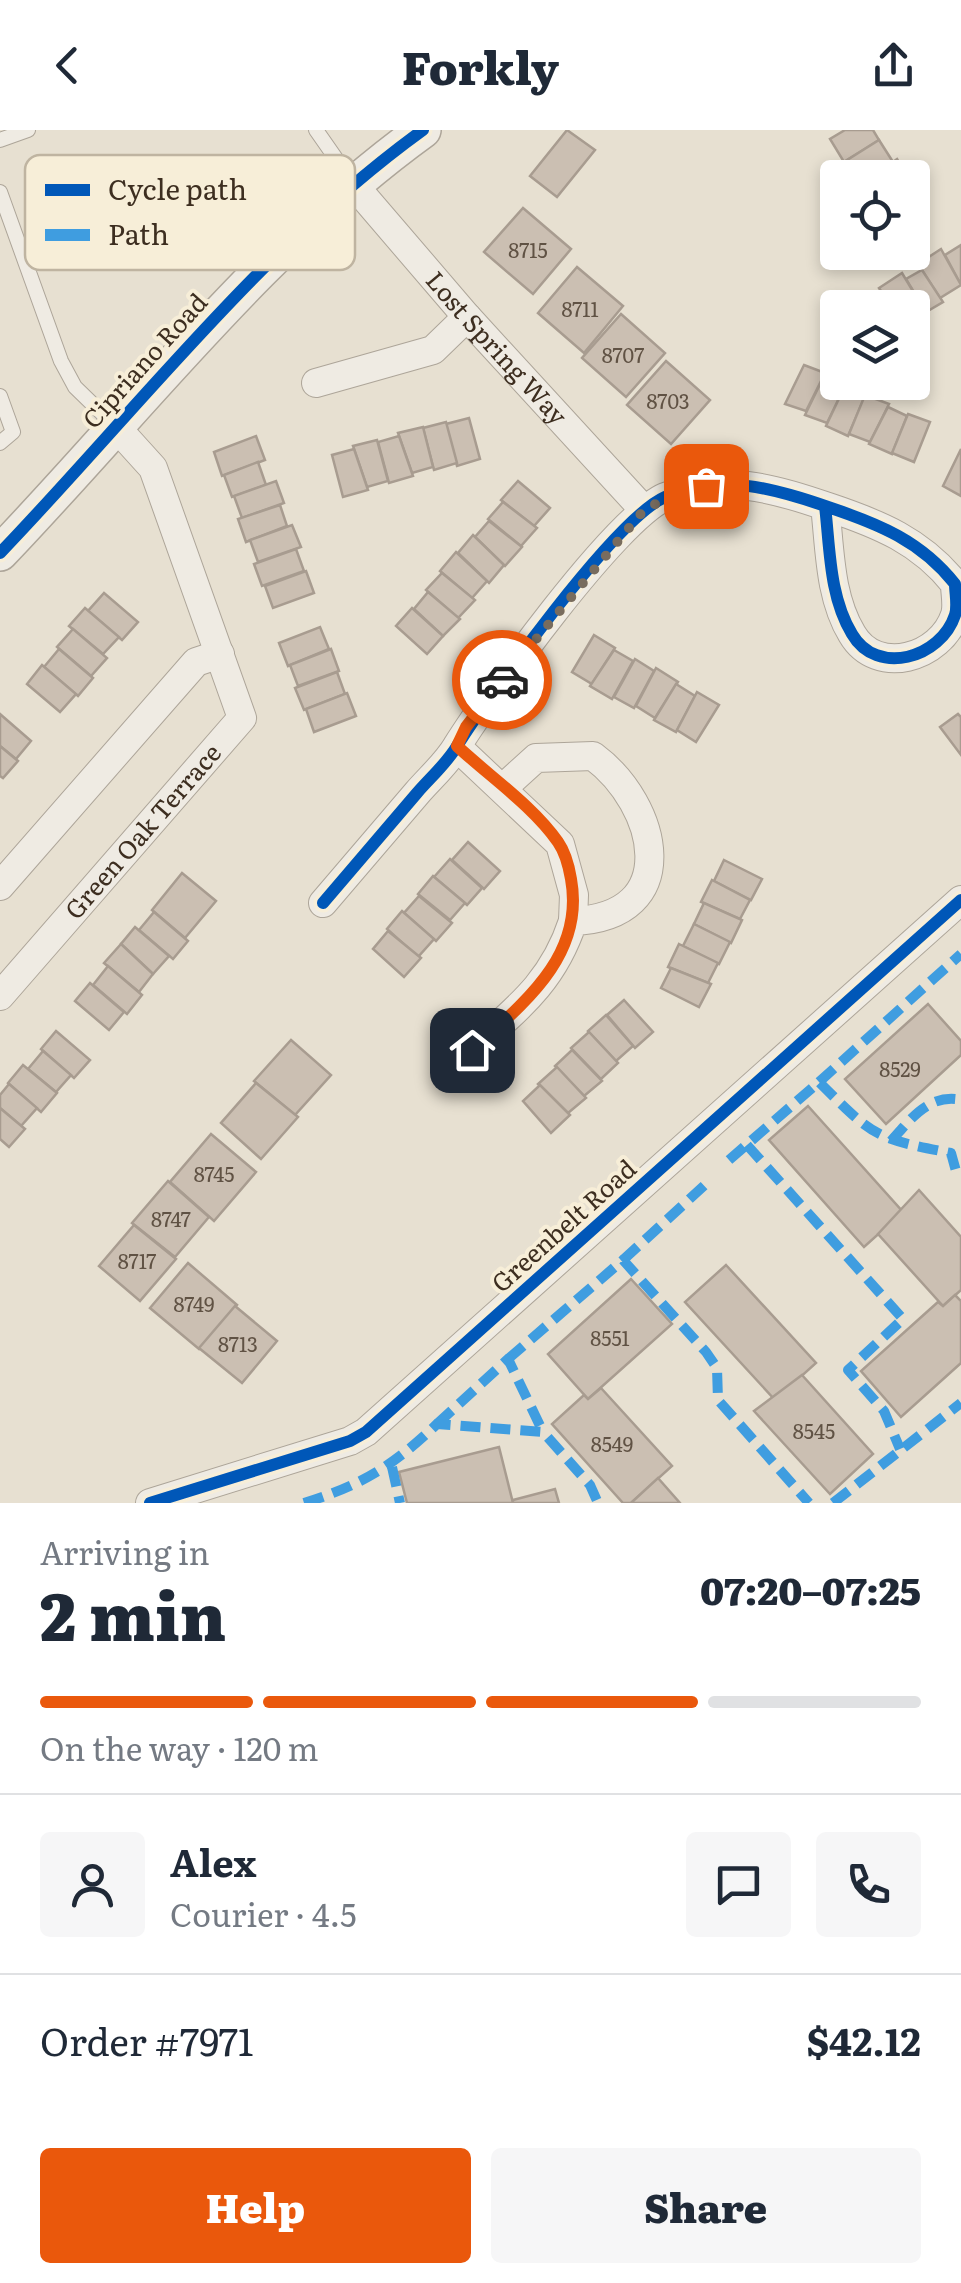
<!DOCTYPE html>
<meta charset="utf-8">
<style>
:root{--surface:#fff;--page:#f6f6f7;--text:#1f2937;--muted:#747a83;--line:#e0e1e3;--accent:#ea580c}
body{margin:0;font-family:Literata,serif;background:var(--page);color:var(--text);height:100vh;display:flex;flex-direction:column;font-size:38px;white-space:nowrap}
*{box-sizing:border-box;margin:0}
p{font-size:32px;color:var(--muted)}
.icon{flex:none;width:55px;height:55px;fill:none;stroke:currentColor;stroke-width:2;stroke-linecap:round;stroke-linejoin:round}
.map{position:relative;height:1373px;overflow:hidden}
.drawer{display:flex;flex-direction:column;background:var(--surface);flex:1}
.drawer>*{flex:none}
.fabs{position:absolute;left:820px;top:30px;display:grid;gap:20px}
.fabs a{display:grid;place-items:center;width:110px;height:110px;border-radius:10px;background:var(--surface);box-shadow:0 5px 15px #0003;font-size:50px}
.pin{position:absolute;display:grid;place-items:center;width:85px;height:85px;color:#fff;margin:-42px;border-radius:20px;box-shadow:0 5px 15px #0006}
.courier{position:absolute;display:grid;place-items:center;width:100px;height:100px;margin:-50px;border:8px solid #ea580c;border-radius:50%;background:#fff;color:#222;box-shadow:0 2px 12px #0007}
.headline em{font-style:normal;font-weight:800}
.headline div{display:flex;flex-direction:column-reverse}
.headline{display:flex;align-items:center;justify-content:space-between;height:170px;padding:0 40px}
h1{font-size:65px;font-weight:800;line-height:75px}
.bar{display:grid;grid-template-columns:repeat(4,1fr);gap:15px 10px;align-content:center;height:120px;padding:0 40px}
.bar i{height:12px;border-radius:8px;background:var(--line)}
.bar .current{background:var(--accent)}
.bar p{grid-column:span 4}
.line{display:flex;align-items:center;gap:25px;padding:0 40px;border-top:2px solid var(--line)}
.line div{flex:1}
.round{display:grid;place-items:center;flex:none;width:105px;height:105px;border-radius:10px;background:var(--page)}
.button{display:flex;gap:20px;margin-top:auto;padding:20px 40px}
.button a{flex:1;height:115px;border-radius:10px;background:var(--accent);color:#fff;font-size:40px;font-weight:800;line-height:115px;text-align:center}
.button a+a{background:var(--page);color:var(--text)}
header{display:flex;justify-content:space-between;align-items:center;height:130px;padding:0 40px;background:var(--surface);font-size:45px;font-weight:800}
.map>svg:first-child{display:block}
.building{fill:#cbbfb2;stroke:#a89c90;stroke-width:2.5}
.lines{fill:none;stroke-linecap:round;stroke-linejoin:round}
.service-casing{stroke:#ada599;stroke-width:16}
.minor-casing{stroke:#ada599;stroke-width:30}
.tertiary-casing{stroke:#ada599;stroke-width:38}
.service{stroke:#efebe3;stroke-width:14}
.minor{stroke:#efebe3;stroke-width:28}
.tertiary{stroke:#efebe3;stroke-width:35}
.quiet{stroke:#3f9de0;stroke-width:10;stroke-dasharray:20 10;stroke-linecap:butt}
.cycleway-casing{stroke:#f7eed8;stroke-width:19}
.cycleway{stroke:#0057b8;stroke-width:12}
.done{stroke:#786c5e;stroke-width:10;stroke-dasharray:0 18}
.route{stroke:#ea580c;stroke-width:12}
.labels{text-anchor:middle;stroke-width:8;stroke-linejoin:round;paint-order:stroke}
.number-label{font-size:20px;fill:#605244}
.street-label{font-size:25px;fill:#3d2e20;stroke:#f7eed8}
.key{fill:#f7eed8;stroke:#bfb4a1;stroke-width:2.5}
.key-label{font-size:28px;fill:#3d2e20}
</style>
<header><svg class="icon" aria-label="back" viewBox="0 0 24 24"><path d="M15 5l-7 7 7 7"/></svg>Forkly<svg class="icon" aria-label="share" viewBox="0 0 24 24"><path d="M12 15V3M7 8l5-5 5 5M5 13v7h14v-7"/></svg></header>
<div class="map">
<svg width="961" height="1373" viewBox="0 0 961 1373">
<rect width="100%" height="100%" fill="#e7e0d1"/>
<g class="building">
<polygon points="567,0 595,20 557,67 530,46"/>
<polygon points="845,0 873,0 879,10 844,32 830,9"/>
<polygon points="879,10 893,32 869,48 854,48 844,32"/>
<polygon points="897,29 908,48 869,48 893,32"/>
<polygon points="523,78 571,119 533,164 484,122"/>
<polygon points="961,115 961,155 945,125"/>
<polygon points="941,119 961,155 940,168 918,134"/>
<polygon points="577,137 623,176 584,223 538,183"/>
<polygon points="922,140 943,172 926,182 906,149"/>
<polygon points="902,143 923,178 912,185 912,178 892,178 879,158"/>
<polygon points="621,184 665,223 626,267 582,228"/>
<polygon points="666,231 710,270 671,314 627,275"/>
<polygon points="804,235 825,243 806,281 785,274"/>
<polygon points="824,246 846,254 827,293 805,285"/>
<polygon points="844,258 865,266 848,306 826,296"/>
<polygon points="865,265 889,274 870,312 849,304"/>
<polygon points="888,277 907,286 892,324 869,314"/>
<polygon points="908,284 930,292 914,332 892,323"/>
<polygon points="469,288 480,329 457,336 446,294"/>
<polygon points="446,292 457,333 434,340 423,298"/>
<polygon points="423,297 433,337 412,343 398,303"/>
<polygon points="256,306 265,330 222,346 214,322"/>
<polygon points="399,306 413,346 389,353 378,312"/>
<polygon points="377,310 388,351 367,357 353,316"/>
<polygon points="354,319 368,360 343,367 332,325"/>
<polygon points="961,319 961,366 943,356"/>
<polygon points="258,332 266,355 232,367 224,345"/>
<polygon points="276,351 284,373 242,388 234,366"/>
<polygon points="518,351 550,378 534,396 501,370"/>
<polygon points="503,372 537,398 521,416 488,389"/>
<polygon points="280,375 287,396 246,412 238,389"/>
<polygon points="489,391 522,417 505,436 475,407"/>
<polygon points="292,395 301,417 258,432 250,410"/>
<polygon points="473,405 504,435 489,453 458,423"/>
<polygon points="296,419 304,441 262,456 254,434"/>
<polygon points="456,422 487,451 472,468 440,441"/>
<polygon points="306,441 314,463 273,478 265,456"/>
<polygon points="442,443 475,470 458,488 426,460"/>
<polygon points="428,462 460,489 443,506 414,479"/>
<polygon points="104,463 138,492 122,510 88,481"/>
<polygon points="85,478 119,507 103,524 69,496"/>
<polygon points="412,478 443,506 427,524 396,496"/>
<polygon points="320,497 329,519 288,536 279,513"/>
<polygon points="73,499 107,528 91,546 57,517"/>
<polygon points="594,505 615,518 592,554 572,542"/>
<polygon points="59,519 93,548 78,566 44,537"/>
<polygon points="331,519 339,541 298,556 290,535"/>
<polygon points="614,520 633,531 612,569 590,556"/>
<polygon points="635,529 654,541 634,578 614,567"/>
<polygon points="42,535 76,564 60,582 27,554"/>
<polygon points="656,538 678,552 655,588 636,576"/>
<polygon points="337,542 345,564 304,580 295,558"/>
<polygon points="676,554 695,566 676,602 654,590"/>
<polygon points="697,562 719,575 696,612 677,600"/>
<polygon points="347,563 356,586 314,602 306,579"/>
<polygon points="0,584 31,611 16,629 0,616"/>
<polygon points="958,584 961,587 961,625 940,597"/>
<polygon points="0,616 18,631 3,648 0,646"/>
<polygon points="468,712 500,741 484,759 452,730"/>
<polygon points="450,729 482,758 467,775 434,747"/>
<polygon points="724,730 762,749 751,770 714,751"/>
<polygon points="182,743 216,771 185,808 152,780"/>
<polygon points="433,746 465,773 450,790 418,764"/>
<polygon points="712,750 750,770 740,789 701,772"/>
<polygon points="419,766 452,793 436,811 404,783"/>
<polygon points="704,773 742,790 731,813 694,794"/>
<polygon points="402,781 434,809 418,827 387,799"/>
<polygon points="154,782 188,811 173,829 139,800"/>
<polygon points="694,794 730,812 719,834 683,816"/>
<polygon points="135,797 169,826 153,844 121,814"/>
<polygon points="388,801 421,828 404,847 373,819"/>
<polygon points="121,814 153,844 139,862 104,833"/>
<polygon points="679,814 718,833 708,853 668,837"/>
<polygon points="108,836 142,865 127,884 93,855"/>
<polygon points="671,838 711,854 699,877 661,858"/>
<polygon points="90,853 124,882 109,900 75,871"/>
<polygon points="624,870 653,902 635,918 607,885"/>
<polygon points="928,874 961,911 961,925 886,994 845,949"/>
<polygon points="606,885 633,916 616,931 588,901"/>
<polygon points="56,901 90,930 74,948 41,919"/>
<polygon points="589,902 618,933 601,949 571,918"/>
<polygon points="291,910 331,945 295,985 254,951"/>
<polygon points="572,920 602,951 584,966 555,936"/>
<polygon points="43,921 71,945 56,962 28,939"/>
<polygon points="23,935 57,963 41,982 8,953"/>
<polygon points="557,937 586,968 568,983 538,954"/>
<polygon points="256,953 298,987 261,1029 221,993"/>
<polygon points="9,954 37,978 21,996 0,978 0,965"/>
<polygon points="540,955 570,985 551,1003 523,971"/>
<polygon points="808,976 903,1082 864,1117 769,1010"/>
<polygon points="0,978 25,999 9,1017 0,1009"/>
<polygon points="211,1004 256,1042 214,1091 170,1052"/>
<polygon points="168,1051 209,1087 175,1127 132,1093"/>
<polygon points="919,1060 961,1107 961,1160 943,1176 878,1104"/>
<polygon points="134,1095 176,1129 140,1171 99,1136"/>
<polygon points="188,1133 237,1175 199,1219 150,1178"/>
<polygon points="726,1135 816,1233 775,1270 685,1172"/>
<polygon points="631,1149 672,1194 588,1269 548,1224"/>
<polygon points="955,1165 961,1171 961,1233 901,1287 861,1241 938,1172 943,1176"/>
<polygon points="235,1176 277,1211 242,1253 199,1218"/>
<polygon points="802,1245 873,1324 830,1364 754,1281"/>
<polygon points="601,1258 672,1336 631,1373 623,1373 552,1294 584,1265 588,1269"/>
<polygon points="499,1317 513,1373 407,1373 399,1342"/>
<polygon points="658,1348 680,1373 631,1373"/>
<polygon points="555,1359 559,1373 513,1373 513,1370"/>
</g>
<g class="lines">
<g class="service-casing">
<g id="service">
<polyline points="316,0 353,53"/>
<polyline points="0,10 28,0"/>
<polyline points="0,62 61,231 75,257 114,295"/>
<polyline points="0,266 13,302 0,313"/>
</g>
</g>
<g class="minor-casing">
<g id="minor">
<path id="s1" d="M 353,54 L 467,187 L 644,380"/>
<polyline points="316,253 433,220 467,187"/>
<polyline points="457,617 560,714 574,765 573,791"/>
<polyline points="0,756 196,532 220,524"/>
<path d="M 323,773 C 355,736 386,699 417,663 C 430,648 447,633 457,616 C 489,565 615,389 665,367 C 721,343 774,358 828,377 C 879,394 921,411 955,454 C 955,463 958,476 955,485 C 941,528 877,547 852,504 C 829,466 830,418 825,376"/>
<path id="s2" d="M 0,866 L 242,588 L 153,338 L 115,296"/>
<path d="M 472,919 C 518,878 553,852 573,791 C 684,787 659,675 593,626 L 536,628 L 503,658"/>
<polyline points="150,1373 350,1311 366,1302 961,770"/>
</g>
</g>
<g class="tertiary-casing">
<path id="tertiary" d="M 0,423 C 138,279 260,118 423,0"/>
</g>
<use href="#service" class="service"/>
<use href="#minor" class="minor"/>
<use href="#tertiary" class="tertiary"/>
<g class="quiet">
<polyline points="819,952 961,824"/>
<path d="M 891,1011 C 909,991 927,966 956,969 L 961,975"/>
<polyline points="747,1015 903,1189 848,1240 884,1281 900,1319"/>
<path d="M 729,1030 L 819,952 C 874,1007 874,1008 951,1023 L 956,1041 L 961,1041"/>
<polyline points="623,1130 707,1053"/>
<polyline points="508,1229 623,1130 706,1222 717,1238 718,1270 809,1373"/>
<polyline points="437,1294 508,1229 543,1302"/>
<polyline points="392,1337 400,1373"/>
<path d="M 304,1373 C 362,1355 393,1336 437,1294 L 543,1302 L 590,1355 L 598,1373"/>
<polyline points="833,1373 961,1273"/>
</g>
<g class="cycleway-casing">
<g id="cycleway">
<path d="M 0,423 C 138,279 260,118 423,0"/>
<path d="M 323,773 C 355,736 386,699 417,663 C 430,648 447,633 457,616 C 489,565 615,389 665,367 C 721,343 774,358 828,377 C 879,394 921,411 955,454 C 955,463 958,476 955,485 C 941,528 877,547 852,504 C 829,466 830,418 825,376"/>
<polyline points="150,1373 350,1311 366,1302 961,770"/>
</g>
</g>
<use href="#cycleway" class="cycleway"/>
</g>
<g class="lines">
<polyline class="done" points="502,550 644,380 680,361 706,356"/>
<path class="route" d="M 472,920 C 524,873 585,826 571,749 C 569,737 565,722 558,712 C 533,676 489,646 457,616 L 466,597 L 502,550"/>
</g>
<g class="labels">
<g class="number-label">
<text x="528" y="128">8715</text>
<text x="580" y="187">8711</text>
<text x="623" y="233">8707</text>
<text x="668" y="279">8703</text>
<text x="900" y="947">8529</text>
<text x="214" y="1052">8745</text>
<text x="171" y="1097">8747</text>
<text x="137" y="1139">8717</text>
<text x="194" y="1182">8749</text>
<text x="610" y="1216">8551</text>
<text x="238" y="1222">8713</text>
<text x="814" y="1309">8545</text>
<text x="612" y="1322">8549</text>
</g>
<g class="street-label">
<text dy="9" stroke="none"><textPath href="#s1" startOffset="218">Lost Spring Way</textPath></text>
<text transform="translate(145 231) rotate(-48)" y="9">Cipriano Road</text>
<text dy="9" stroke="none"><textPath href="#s2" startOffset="218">Green Oak Terrace</textPath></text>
<text transform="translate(564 1096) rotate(-42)" y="9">Greenbelt Road</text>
</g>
</g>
<rect x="25" y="25" width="330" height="115" rx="15" class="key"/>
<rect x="45" y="54" width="45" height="12" fill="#0057b8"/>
<rect x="45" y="99" width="45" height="12" fill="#3f9de0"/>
<g class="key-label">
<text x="108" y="70">Cycle path</text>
<text x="108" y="115">Path</text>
</g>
</svg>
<div class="fabs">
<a><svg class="icon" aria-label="locate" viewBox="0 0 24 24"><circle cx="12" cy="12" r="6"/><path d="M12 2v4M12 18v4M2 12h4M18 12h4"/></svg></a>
<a><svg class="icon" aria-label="layers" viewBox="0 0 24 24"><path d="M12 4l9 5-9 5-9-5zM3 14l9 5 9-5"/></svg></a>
</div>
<div class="pin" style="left:706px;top:356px;background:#ea580c"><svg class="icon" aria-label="bag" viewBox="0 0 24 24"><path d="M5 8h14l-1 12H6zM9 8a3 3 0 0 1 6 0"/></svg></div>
<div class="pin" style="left:472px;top:920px;background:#1f2937"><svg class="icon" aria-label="home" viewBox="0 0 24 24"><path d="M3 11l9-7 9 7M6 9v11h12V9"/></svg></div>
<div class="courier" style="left:502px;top:550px"><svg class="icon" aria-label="car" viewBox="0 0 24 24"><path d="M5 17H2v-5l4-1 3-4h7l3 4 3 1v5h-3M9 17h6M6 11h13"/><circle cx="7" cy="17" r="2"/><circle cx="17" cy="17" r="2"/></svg></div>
</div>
<section class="drawer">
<div class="headline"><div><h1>2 min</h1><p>Arriving in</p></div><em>07:20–07:25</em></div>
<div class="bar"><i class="current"></i><i class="current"></i><i class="current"></i><i></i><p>On the way · 120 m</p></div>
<div class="line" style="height:180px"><a class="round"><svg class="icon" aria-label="person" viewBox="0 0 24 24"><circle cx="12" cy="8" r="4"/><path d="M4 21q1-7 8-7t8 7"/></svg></a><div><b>Alex</b><p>Courier · 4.5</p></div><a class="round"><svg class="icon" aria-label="chat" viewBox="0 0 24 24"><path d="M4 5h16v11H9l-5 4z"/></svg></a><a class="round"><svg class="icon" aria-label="phone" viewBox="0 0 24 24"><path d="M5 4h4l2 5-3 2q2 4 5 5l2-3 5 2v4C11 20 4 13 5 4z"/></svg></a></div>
<div class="line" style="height:130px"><div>Order #7971</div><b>$42.12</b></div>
<div class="button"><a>Help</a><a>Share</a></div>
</section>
